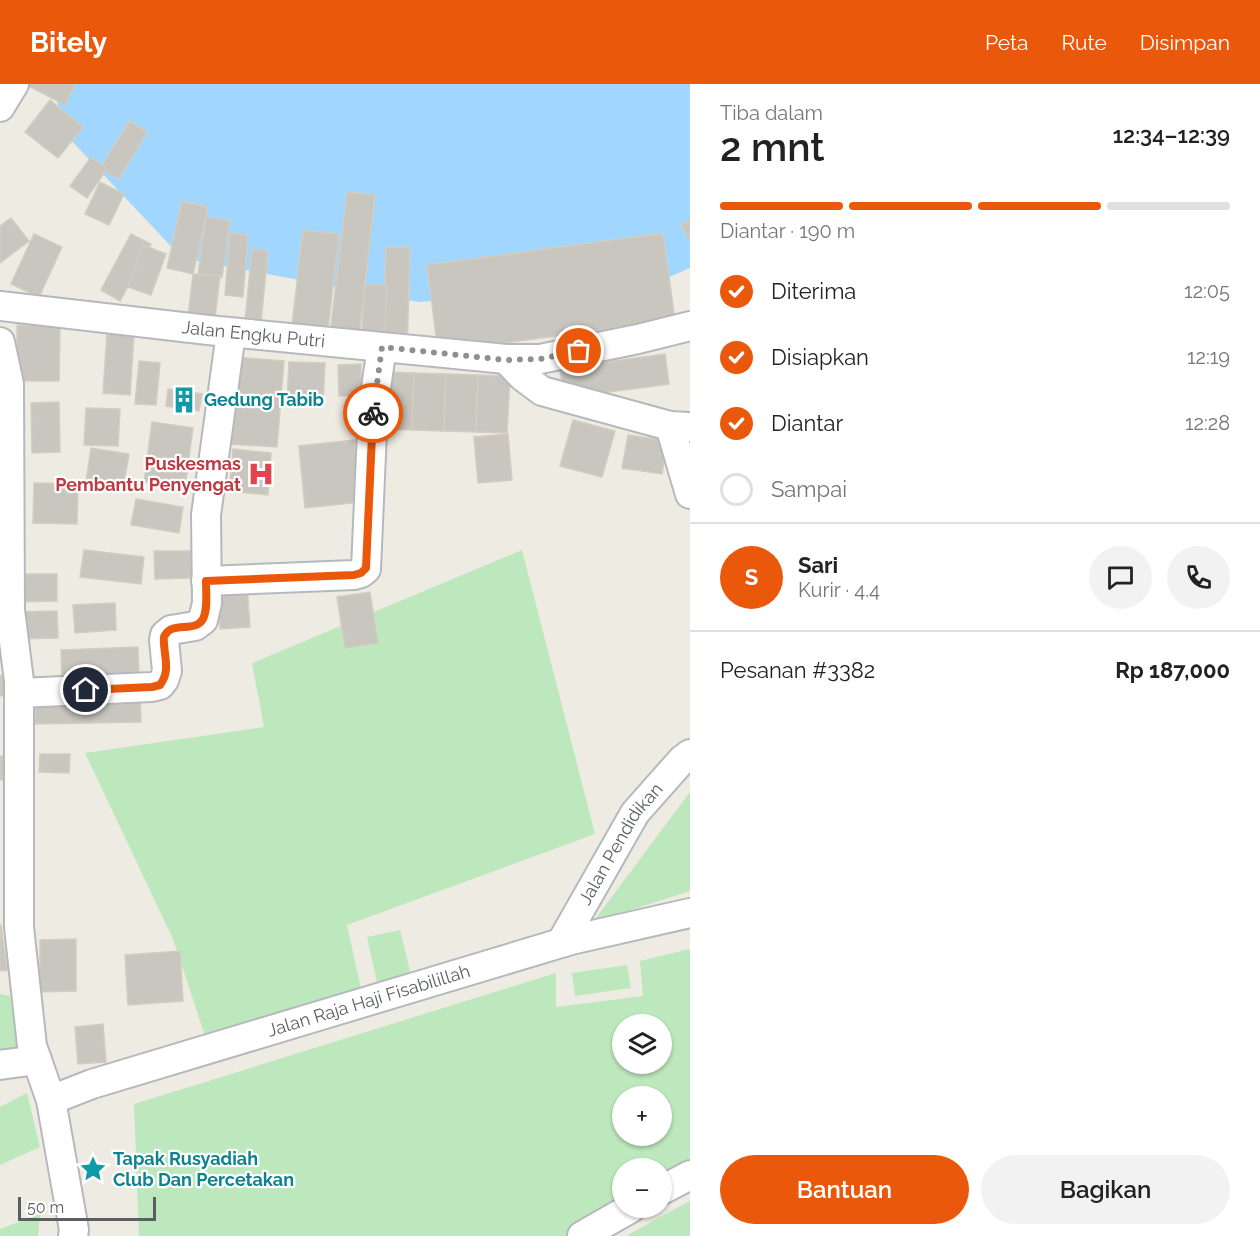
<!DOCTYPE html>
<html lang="id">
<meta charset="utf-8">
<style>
:root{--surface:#fff;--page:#f2f2f2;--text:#222;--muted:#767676;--line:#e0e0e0;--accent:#ea580c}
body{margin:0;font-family:Raleway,sans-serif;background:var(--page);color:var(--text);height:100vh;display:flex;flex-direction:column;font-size:22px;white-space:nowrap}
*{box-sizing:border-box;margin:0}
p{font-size:20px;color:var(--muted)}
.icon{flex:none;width:33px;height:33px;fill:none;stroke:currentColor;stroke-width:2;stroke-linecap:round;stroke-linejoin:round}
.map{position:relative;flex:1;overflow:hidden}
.details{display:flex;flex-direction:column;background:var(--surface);width:570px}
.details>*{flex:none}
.buttons{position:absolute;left:612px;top:930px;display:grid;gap:12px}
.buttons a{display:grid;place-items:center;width:60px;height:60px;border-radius:50%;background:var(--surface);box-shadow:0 2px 4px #0004;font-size:30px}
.scale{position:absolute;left:18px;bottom:15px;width:138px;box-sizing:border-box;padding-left:6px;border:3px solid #5b5f64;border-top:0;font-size:16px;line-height:21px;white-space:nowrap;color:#5b5f64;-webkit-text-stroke:4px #fff;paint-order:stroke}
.pin{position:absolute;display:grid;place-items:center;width:51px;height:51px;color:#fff;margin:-26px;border:3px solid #fff;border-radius:50%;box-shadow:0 2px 6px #0007}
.courier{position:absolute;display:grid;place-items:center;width:60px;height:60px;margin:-30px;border:4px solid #ea580c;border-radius:50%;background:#fff;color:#222;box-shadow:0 2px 8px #0007}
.overview em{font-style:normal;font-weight:600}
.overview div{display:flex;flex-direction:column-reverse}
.overview{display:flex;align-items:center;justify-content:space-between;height:102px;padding:0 30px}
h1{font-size:39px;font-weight:600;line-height:45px}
.bar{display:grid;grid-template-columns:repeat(4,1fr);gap:9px 6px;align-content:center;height:72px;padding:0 30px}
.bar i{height:8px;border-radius:4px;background:var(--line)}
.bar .selected{background:var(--accent)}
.bar p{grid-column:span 4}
.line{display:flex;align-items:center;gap:15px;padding:0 30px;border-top:2px solid var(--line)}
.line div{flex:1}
.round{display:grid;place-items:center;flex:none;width:63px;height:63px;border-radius:32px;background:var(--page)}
ol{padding:0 30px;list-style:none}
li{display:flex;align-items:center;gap:18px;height:66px}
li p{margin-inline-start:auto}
li .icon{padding:6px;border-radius:50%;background:var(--accent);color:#fff;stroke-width:4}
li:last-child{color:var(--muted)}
li i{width:33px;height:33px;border:3px solid var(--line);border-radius:50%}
.button{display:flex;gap:12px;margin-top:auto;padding:12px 30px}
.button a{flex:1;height:69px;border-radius:36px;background:var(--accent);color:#fff;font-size:24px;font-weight:600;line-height:69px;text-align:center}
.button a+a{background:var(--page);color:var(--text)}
header{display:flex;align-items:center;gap:36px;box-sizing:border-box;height:84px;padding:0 30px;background:var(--accent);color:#fff}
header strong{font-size:28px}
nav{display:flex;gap:33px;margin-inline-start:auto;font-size:21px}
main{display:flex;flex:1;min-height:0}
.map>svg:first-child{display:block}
.green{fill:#bde7bd;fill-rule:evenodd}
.water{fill:#a1d6ff}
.building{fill:#c9c6bf;stroke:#d3cdc0;stroke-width:1.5}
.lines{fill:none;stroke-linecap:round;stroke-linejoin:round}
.minor-casing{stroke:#b5b9bd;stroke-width:32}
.minor{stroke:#fff;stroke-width:28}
.done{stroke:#8e9090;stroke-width:6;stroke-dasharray:0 10.8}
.route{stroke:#ea580c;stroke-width:8}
.labels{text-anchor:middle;stroke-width:4.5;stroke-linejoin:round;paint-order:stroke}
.street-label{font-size:18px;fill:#5b5f64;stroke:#fff}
.culture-label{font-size:18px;font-weight:bold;fill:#0d838f;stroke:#fff;text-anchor:start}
.health-label{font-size:18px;font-weight:bold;fill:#be3a42;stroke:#fff;text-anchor:end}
</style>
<header>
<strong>Bitely</strong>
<nav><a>Peta</a><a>Rute</a><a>Disimpan</a></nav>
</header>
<main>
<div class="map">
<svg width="690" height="1152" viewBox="0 0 690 1152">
<rect width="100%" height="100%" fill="#eeece2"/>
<g class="green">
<polygon points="522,466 595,750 347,841 361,905 205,952 173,855 85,669 264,643 252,579"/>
<polygon points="690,708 690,807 593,838"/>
<polygon points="400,846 412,895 378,903 367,853"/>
<path d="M 689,865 L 690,867 L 690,1082 L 662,1098 L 662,1084 L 622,1084 L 622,1120 L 564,1152 L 139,1152 L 134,1020 L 556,889 L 556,923 L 643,912 L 640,877 ZM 622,940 L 662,940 L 662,980 L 622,980 ZM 622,1012 L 662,1012 L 662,1052 L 622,1052 Z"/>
<polygon points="627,881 631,904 575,912 572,889"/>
<polygon points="0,910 10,912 18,964 0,978"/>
<polygon points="27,1009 40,1063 0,1081 0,1023"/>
<polygon points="690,1117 690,1152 626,1152 684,1120"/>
<polygon points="40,1130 38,1152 0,1152 0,1145"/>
</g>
<polygon class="water" points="52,0 690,0 690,184 646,203 418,218 182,174 67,52"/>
<g class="building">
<polygon points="25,0 76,0 65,21"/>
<polygon points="50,16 83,43 58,74 25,48"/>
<polygon points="129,37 147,48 119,95 100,85"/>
<polygon points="91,73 107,85 87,114 70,102"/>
<polygon points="100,98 124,110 109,141 85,130"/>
<polygon points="347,108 375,111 358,261 329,258"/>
<polygon points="182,117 208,123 193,190 167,184"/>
<polygon points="206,133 230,137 222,193 198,190"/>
<polygon points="11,134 29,157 0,179 0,142"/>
<polygon points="690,136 690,157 681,141"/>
<polygon points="303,146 339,150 326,263 290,259"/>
<polygon points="230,149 248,151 243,213 225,211"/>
<polygon points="663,149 675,236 438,268 427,181"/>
<polygon points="34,150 62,163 39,213 11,200"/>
<polygon points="131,150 151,160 120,217 101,206"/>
<polygon points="143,161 166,170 151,211 128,203"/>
<polygon points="386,163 410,163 407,271 383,270"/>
<polygon points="252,165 268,167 260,248 244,247"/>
<polygon points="193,190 220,192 214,243 187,240"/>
<polygon points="365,200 387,201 384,259 361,258"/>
<polygon points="17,241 60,242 59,297 17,297"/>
<polygon points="107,249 134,251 130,311 103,309"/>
<polygon points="665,270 669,300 564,314 560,284"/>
<polygon points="236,273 284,277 277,363 229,360"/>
<polygon points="139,277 160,279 156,321 135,320"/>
<polygon points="289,278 325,279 323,320 287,319"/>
<polygon points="361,280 361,312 339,312 338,281"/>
<polygon points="382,288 414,289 412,346 380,345"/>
<polygon points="414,289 446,290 444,347 412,346"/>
<polygon points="446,290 478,291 476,348 444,347"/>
<polygon points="478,291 510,292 507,349 476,348"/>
<polygon points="168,305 202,310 199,327 166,322"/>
<polygon points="59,318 60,368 32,369 31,319"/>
<polygon points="86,324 120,325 118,362 84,361"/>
<polygon points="573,336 615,347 602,393 560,382"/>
<polygon points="152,338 193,344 185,403 144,398"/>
<polygon points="508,350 512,396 478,399 474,353"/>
<polygon points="628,351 668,357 662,390 622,384"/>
<polygon points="354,356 360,418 305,424 299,362"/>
<polygon points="91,364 129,370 123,404 86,398"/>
<polygon points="233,365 271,369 268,411 229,407"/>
<polygon points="34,399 78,400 77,440 33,439"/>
<polygon points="136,415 183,423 179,449 131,441"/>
<polygon points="84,466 144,473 141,500 80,493"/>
<polygon points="154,467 192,467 192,494 155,495"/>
<polygon points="20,490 57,490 57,517 20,518"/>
<polygon points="247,503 250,543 220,545 217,505"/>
<polygon points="370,508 378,559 345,564 337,513"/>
<polygon points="115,519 116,546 75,549 73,521"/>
<polygon points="57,527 58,554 21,555 20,528"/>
<polygon points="138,563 139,590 62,594 61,566"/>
<polygon points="9,591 12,610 0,612 0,592"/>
<polygon points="140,610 141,638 35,640 35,612"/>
<polygon points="40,670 70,670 69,689 39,688"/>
<polygon points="0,672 5,672 6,696 0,696"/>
<polygon points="0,841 1,841 7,886 0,887"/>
<polygon points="76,855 76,907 40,908 40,856"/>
<polygon points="180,867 183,917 128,921 125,871"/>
<polygon points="103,940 106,978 78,980 75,943"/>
</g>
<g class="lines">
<g class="minor-casing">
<g id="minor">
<polyline points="0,23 14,0"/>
<path id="s1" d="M 0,222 L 208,246 L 506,275 L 540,275 L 638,255 L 690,242"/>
<polyline points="0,258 9,300 10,526 19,597 19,843 32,962 51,1016 74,1146 73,1152"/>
<polyline points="506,275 522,292 542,307 670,342 690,343"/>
<polyline points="670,342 690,410"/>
<polyline points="206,497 354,491 361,489 366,485 373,324 382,263"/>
<polyline points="19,609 152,603 160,601 164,596 167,587 164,556 165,551 171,546 195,542 203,536 207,519 206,431 231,249"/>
<path id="s2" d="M 561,859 L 635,729 L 682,676 L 690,670"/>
<polyline points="0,981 37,976"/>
<path id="s3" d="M 51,1016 L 92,1000 L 571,856 L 690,829"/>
<polyline points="662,1106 690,1091"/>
<polyline points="582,1152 631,1124"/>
</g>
</g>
<use href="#minor" class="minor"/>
</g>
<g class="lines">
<polyline class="done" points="373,329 382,263 506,276 540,275 579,267"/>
<path class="route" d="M 86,606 L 152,603 L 160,601 C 170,588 165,575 164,560 C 164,557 163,553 165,551 C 173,537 195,549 203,535 C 208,525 206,509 206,497 L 354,491 L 361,489 L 366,484 L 373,329"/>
</g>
<defs>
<g id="building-bare" transform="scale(2.07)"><path d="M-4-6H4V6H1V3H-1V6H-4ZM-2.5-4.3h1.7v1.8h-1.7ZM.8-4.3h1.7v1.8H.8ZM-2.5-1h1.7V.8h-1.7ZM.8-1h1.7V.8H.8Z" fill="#0f9aa8" stroke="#fff" stroke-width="2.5" paint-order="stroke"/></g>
<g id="hospital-bare" transform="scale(2.07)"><path d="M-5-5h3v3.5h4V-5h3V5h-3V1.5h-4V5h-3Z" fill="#e0444e" stroke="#fff" stroke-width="2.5" paint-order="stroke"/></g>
<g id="sight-bare" transform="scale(2.07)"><path d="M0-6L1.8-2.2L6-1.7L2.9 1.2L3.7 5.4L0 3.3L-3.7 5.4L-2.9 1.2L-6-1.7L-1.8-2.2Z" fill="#0f9aa8" stroke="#fff" stroke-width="2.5" paint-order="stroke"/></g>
</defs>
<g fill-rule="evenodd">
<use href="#building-bare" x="184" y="316"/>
<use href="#hospital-bare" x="261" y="390"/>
<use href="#sight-bare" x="93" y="1085"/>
</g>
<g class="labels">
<g class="street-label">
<text dy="6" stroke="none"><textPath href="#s1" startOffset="255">Jalan Engku Putri</textPath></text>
<text dy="6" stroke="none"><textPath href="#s2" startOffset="116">Jalan Pendidikan</textPath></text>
<text dy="6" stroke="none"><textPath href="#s3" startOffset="333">Jalan Raja Haji Fisabilillah</textPath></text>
</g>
<g class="culture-label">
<text x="204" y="322">Gedung Tabib</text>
<text x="113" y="1081">Tapak Rusyadiah<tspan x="113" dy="21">Club Dan Percetakan</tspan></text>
</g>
<g class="health-label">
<text x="241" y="386">Puskesmas<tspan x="241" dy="21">Pembantu Penyengat</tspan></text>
</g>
</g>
</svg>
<div class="buttons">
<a><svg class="icon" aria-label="layers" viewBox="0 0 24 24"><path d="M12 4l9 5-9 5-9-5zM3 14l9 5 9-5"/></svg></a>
<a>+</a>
<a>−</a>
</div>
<div class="scale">50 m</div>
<div class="pin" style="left:579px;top:267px;background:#ea580c"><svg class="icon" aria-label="bag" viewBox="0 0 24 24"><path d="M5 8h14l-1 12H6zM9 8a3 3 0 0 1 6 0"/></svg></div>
<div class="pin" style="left:86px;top:606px;background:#1f2937"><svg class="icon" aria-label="home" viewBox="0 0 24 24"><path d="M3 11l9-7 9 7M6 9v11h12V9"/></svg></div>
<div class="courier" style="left:373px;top:329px"><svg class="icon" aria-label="bike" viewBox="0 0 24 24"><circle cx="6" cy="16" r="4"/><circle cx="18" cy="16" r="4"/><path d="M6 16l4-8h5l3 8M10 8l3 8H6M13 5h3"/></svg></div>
</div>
<section class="details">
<div class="overview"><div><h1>2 mnt</h1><p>Tiba dalam</p></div><em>12:34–12:39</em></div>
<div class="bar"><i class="selected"></i><i class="selected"></i><i class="selected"></i><i></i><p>Diantar · 190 m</p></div>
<ol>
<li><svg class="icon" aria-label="check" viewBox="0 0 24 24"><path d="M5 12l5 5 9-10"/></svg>Diterima<p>12:05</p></li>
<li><svg class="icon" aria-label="check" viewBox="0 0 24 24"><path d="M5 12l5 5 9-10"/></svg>Disiapkan<p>12:19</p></li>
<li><svg class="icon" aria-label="check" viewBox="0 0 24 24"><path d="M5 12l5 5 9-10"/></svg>Diantar<p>12:28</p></li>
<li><i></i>Sampai</li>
</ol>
<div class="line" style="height:108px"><b class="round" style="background:var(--accent);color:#fff">S</b><div><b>Sari</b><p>Kurir · 4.4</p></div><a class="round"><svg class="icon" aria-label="chat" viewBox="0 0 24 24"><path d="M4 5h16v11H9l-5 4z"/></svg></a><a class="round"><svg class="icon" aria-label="phone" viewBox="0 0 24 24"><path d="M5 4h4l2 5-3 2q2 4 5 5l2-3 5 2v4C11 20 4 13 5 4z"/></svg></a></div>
<div class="line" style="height:78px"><div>Pesanan #3382</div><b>Rp 187,000</b></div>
<div class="button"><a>Bantuan</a><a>Bagikan</a></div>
</section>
</main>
